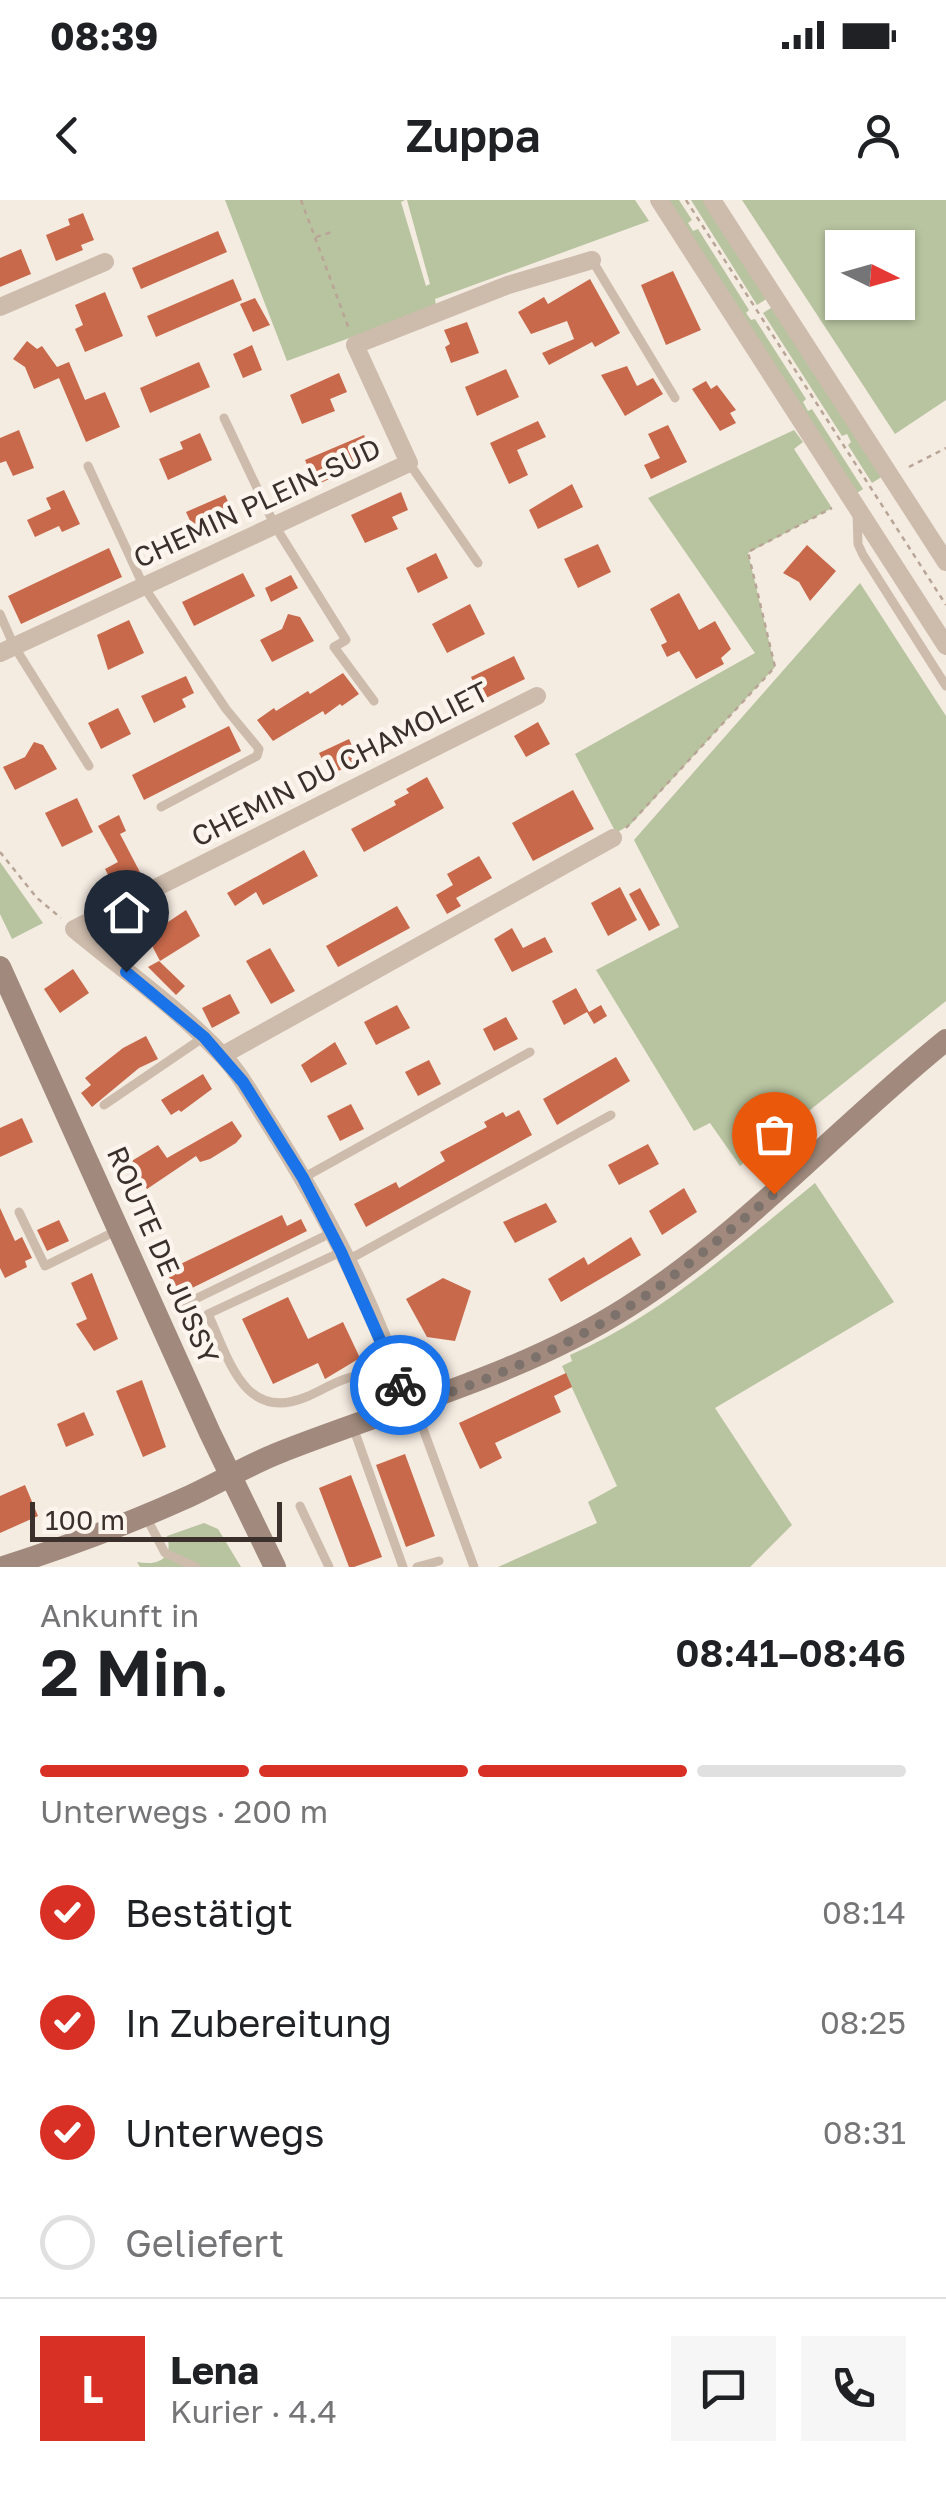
<!DOCTYPE html>
<html lang="de">
<meta charset="utf-8">
<style>
:root{--surface:#fff;--page:#f6f6f6;--text:#202124;--muted:#757577;--line:#e0e0e0;--accent:#d93025}
body{margin:0;font-family:"Golos Text",sans-serif;background:var(--page);color:var(--text);height:100vh;display:flex;flex-direction:column;font-size:38px;white-space:nowrap}
*{box-sizing:border-box;margin:0}
p{font-size:32px;color:var(--muted)}
.icon{flex:none;width:55px;height:55px;fill:none;stroke:currentColor;stroke-width:2;stroke-linecap:round;stroke-linejoin:round}
.map{position:relative;height:1367px;overflow:hidden}
.panel{display:flex;flex-direction:column;background:var(--surface);flex:1}
.panel>*{flex:none}
.needle{width:65px;rotate:95deg}
.fabs{position:absolute;left:825px;top:30px;display:grid;gap:20px}
.fabs a{display:grid;place-items:center;width:90px;height:90px;border-radius:0px;background:var(--surface);box-shadow:0 2px 8px #0004;font-size:50px}
.scale{position:absolute;left:30px;bottom:25px;width:252px;box-sizing:border-box;padding-left:10px;border:5px solid #3b302b;border-top:0;font-size:28px;line-height:35px;white-space:nowrap;color:#3b302b;-webkit-text-stroke:8px #fbf5ee;paint-order:stroke}
.pin{position:absolute;display:grid;place-items:center;width:85px;height:85px;color:#fff;margin:-102px -42px;border-radius:50% 50% 50% 0;rotate:-45deg;box-shadow:0 0 10px #0007}
.pin .icon{rotate:45deg}
.courier{position:absolute;display:grid;place-items:center;width:100px;height:100px;margin:-50px;border:8px solid #1a73e8;border-radius:50%;background:#fff;color:#222;box-shadow:0 2px 12px #0007}
.summary em{font-style:normal;font-weight:600}
.summary div{display:flex;flex-direction:column-reverse}
.summary{display:flex;align-items:center;justify-content:space-between;height:170px;padding:0 40px}
h1{font-size:65px;font-weight:600;line-height:75px}
.bar{display:grid;grid-template-columns:repeat(4,1fr);gap:15px 10px;align-content:center;height:120px;padding:0 40px}
.bar i{height:12px;border-radius:8px;background:var(--line)}
.bar .selected{background:var(--accent)}
.bar p{grid-column:span 4}
.line{display:flex;align-items:center;gap:25px;padding:0 40px;border-top:2px solid var(--line)}
.line div{flex:1}
.round{display:grid;place-items:center;flex:none;width:105px;height:105px;border-radius:0px;background:var(--page)}
ol{padding:0 40px;list-style:none}
li{display:flex;align-items:center;gap:30px;height:110px}
li p{margin-inline-start:auto}
li .icon{padding:10px;border-radius:50%;background:var(--accent);color:#fff;stroke-width:4}
li:last-child{color:var(--muted)}
li i{width:55px;height:55px;border:5px solid var(--line);border-radius:50%}
.status{display:flex;justify-content:space-between;align-items:center;height:70px;padding:0 50px;background:var(--surface);direction:ltr}
.status svg{height:28px;fill:currentColor}
header{display:flex;justify-content:space-between;align-items:center;height:130px;padding:0 40px;background:var(--surface);font-size:45px;font-weight:600}
.map>svg:first-child{display:block}
.green{fill:#b8c4a0;fill-rule:evenodd}
.building{fill:#c8694b}
.lines{fill:none;stroke-linecap:round;stroke-linejoin:round}
.path{stroke:#b9a596;stroke-width:2.5;stroke-dasharray:5 5;stroke-linecap:butt}
.lane{stroke:#cdbbac;stroke-width:9}
.street{stroke:#cdbbac;stroke-width:18}
.secondary{stroke:#a18a7d;stroke-width:22}
.done{stroke:#7c716b;stroke-width:10;stroke-dasharray:0 18}
.route{stroke:#1a73e8;stroke-width:12}
.labels{text-anchor:middle;stroke-width:9;stroke-linejoin:round;paint-order:stroke}
.street-label{font-size:28px;fill:#3b302b;stroke:#fbf5ee}
</style>
<div class="status"><b>08:39</b><svg viewBox="0 0 49 12"><path d="M0 12V9h3v3zM5 12V6h3v6zM10 12V3h3v9zM15 12V0h3v12zM26 1h20v11H26zM47 4h2v5h-2z"/></svg></div>
<header><svg class="icon" aria-label="back" viewBox="0 0 24 24"><path d="M15 5l-7 7 7 7"/></svg>Zuppa<svg class="icon" aria-label="person" viewBox="0 0 24 24"><circle cx="12" cy="8" r="4"/><path d="M4 21q1-7 8-7t8 7"/></svg></header>
<div class="map">
<svg width="946" height="1367" viewBox="0 0 946 1367">
<rect width="100%" height="100%" fill="#f4ebe1"/>
<g class="green">
<polygon points="225,0 405,0 401,2 426,86 430,84 407,0 635,0 649,21 435,99 436,106 287,161"/>
<polygon points="667,0 679,0 692,20 688,23 693,31 698,29 749,110 746,113 751,120 755,119 806,199 803,202 808,211 812,209 863,289 854,295"/>
<polygon points="691,0 706,0 768,98 757,105"/>
<path d="M 742,0 L 946,0 L 946,200 L 895,234 ZM 842,48 L 898,48 L 898,102 L 842,102 Z"/>
<polygon points="774,106 883,276 872,283 848,245 851,242 847,234 842,236 763,113"/>
<polygon points="794,230 803,242 794,249 832,308 748,353 775,467 631,624 616,633 575,554 755,453 648,298"/>
<polygon points="860,383 946,516 946,801 740,966 710,923 694,931 596,770 679,727 634,640"/>
<polygon points="0,662 43,723 12,739 0,714"/>
<path d="M 815,983 L 894,1102 L 715,1208 L 792,1325 L 750,1367 L 498,1367 L 597,1323 L 588,1302 L 617,1286 L 562,1166 L 572,1161 L 570,1155 C 662,1115 737,1046 815,983 Z"/>
<path d="M 204,1323 L 218,1329 L 241,1367 L 140,1367 L 137,1362 C 157,1366 174,1359 167,1336 Z"/>
</g>
<g class="building">
<polygon points="83,13 94,40 81,45 83,50 56,61 46,35 70,25 68,19"/>
<polygon points="218,31 227,52 141,89 132,68"/>
<polygon points="21,49 31,74 0,87 0,58"/>
<polygon points="673,71 701,130 666,145 641,85"/>
<polygon points="233,79 242,100 156,137 147,116"/>
<polygon points="590,79 620,133 595,147 592,142 549,165 542,153 574,139 567,121 531,134 518,112 544,97 548,104"/>
<polygon points="105,92 123,136 85,152 75,129 83,125 75,105"/>
<polygon points="255,98 270,125 253,132 240,104"/>
<polygon points="467,122 479,153 451,163 445,147 450,144 444,130"/>
<polygon points="27,141 37,149 42,146 57,167 69,162 85,200 105,192 120,227 86,242 59,178 34,189 25,167 13,159"/>
<polygon points="252,145 262,170 243,178 233,154"/>
<polygon points="199,162 210,187 150,213 140,188"/>
<polygon points="627,166 637,186 653,178 663,194 625,216 601,175"/>
<polygon points="506,169 519,197 477,216 465,187"/>
<polygon points="339,173 347,192 330,199 335,211 302,224 290,195"/>
<polygon points="706,181 711,189 717,185 736,210 730,213 736,223 720,231 692,189"/>
<polygon points="538,221 546,237 517,250 528,275 509,284 490,243"/>
<polygon points="668,225 687,262 651,279 644,265 660,258 648,234"/>
<polygon points="19,230 34,268 13,276 6,261 0,263 0,238"/>
<polygon points="200,233 212,260 168,280 159,259 183,249 180,242"/>
<polygon points="364,235 374,259 316,285 305,260"/>
<polygon points="572,284 583,307 538,329 529,310"/>
<polygon points="64,290 80,324 62,332 59,326 35,337 27,320 51,309 46,298"/>
<polygon points="401,292 408,310 392,317 398,329 365,343 351,315"/>
<polygon points="225,295 236,319 197,336 186,312"/>
<polygon points="598,344 611,372 578,388 564,359"/>
<polygon points="807,345 836,371 810,401 799,382 783,373"/>
<polygon points="109,348 122,377 21,424 8,396"/>
<polygon points="436,353 448,378 418,393 406,368"/>
<polygon points="243,373 255,396 194,426 182,402"/>
<polygon points="291,375 298,388 271,402 265,388"/>
<polygon points="679,393 699,430 715,421 731,449 721,458 724,464 696,479 679,451 667,457 661,445 667,442 650,409"/>
<polygon points="470,404 485,434 447,453 432,424"/>
<polygon points="288,414 300,417 314,441 272,462 260,440 282,429"/>
<polygon points="129,420 144,453 108,470 97,435"/>
<polygon points="514,456 525,479 482,500 471,477"/>
<polygon points="343,473 359,494 342,506 340,504 325,515 323,511 273,541 257,520 274,508 276,511 308,491 310,494"/>
<polygon points="186,476 194,493 182,499 186,507 154,523 141,496"/>
<polygon points="118,508 131,534 101,549 88,523"/>
<polygon points="538,522 550,544 526,557 514,536"/>
<polygon points="229,526 241,551 144,600 132,575"/>
<polygon points="349,539 359,561 330,575 319,553"/>
<polygon points="34,542 43,545 57,569 15,590 3,567 25,557"/>
<polygon points="427,577 444,608 364,652 351,629 396,605 394,601 409,593 406,589"/>
<polygon points="573,590 594,629 533,661 512,623"/>
<polygon points="77,598 93,632 62,647 45,613"/>
<polygon points="119,615 126,631 120,634 143,678 117,692 105,669 118,662 98,626"/>
<polygon points="304,650 318,676 263,705 256,692 235,706 227,693"/>
<polygon points="479,656 492,678 456,698 461,706 447,714 436,695 453,685 447,674"/>
<polygon points="620,687 637,720 608,736 591,703"/>
<polygon points="640,688 660,725 649,731 629,694"/>
<polygon points="397,706 410,728 338,767 326,746"/>
<polygon points="186,710 200,736 160,761 147,736"/>
<polygon points="512,728 523,748 545,737 553,752 512,772 494,739"/>
<polygon points="270,748 295,791 271,804 246,761"/>
<polygon points="159,761 185,786 176,795 148,767"/>
<polygon points="73,769 89,793 60,813 44,789"/>
<polygon points="576,788 589,812 601,805 607,816 594,824 587,812 564,825 552,801"/>
<polygon points="230,794 240,813 212,828 202,808"/>
<polygon points="397,805 410,828 376,845 364,822"/>
<polygon points="506,817 518,839 494,851 483,829"/>
<polygon points="146,836 158,859 139,868 92,907 81,893 91,885 85,878 123,848"/>
<polygon points="335,842 347,864 311,883 301,865"/>
<polygon points="616,857 630,881 557,925 543,899"/>
<polygon points="429,860 441,884 418,896 405,872"/>
<polygon points="203,874 212,889 181,912 179,910 171,915 161,900"/>
<polygon points="351,904 364,929 340,941 327,916"/>
<polygon points="519,910 532,935 366,1027 354,1004 396,982 399,988 445,961 440,952 487,927 484,922 503,912 506,917"/>
<polygon points="22,918 33,942 0,957 0,928"/>
<polygon points="232,921 242,936 236,943 210,959 200,962 196,956 147,989 130,962 158,945 167,958"/>
<polygon points="648,944 659,964 619,985 608,965"/>
<polygon points="684,988 697,1012 662,1035 649,1011"/>
<polygon points="546,1003 557,1022 515,1043 503,1022"/>
<polygon points="0,1008 15,1041 22,1037 32,1058 25,1061 27,1067 5,1078 0,1068"/>
<polygon points="282,1015 287,1026 301,1019 307,1031 178,1095 166,1071"/>
<polygon points="59,1020 69,1041 47,1051 37,1030"/>
<polygon points="631,1037 641,1055 561,1102 548,1079 584,1057 588,1065"/>
<polygon points="92,1073 118,1139 94,1151 76,1124 87,1119 71,1083"/>
<polygon points="443,1078 471,1091 455,1141 427,1137 406,1099"/>
<polygon points="288,1097 308,1139 343,1122 360,1158 325,1179 318,1163 273,1184 242,1119"/>
<polygon points="566,1173 572,1187 554,1196 561,1212 495,1243 502,1258 480,1269 459,1223"/>
<polygon points="142,1180 166,1247 143,1257 116,1191"/>
<polygon points="84,1212 94,1235 66,1247 57,1224"/>
<polygon points="405,1254 435,1336 406,1347 376,1265"/>
<polygon points="351,1275 382,1357 354,1367 349,1367 319,1288"/>
<polygon points="25,1285 38,1316 0,1333 0,1296"/>
</g>
<g class="lines">
<g class="path">
<polyline points="301,0 349,129"/>
<polyline points="686,0 946,405"/>
<polyline points="316,37 335,31"/>
<polyline points="909,267 946,248"/>
<polyline points="626,628 775,467 748,352 832,308"/>
<polyline points="0,652 37,698 61,718"/>
</g>
<g class="lane">
<polyline points="592,60 675,198"/>
<polyline points="224,218 275,326 346,440 334,447 374,501"/>
<polyline points="409,263 478,363"/>
<polyline points="88,266 144,387 226,509 259,549 257,556 161,607"/>
<polyline points="857,312 858,344 863,355 946,486"/>
<polyline points="0,414 14,446 89,566"/>
<polyline points="104,905 204,837"/>
<polyline points="303,978 530,852"/>
<polyline points="19,1012 45,1066 116,1031"/>
<path d="M 341,1052 L 208,1114 C 229,1159 244,1223 306,1197 C 321,1191 342,1177 358,1176 C 369,1175 385,1182 396,1184"/>
<polyline points="348,1060 611,915"/>
<polyline points="183,1105 331,1033"/>
<polyline points="415,1207 474,1367"/>
<polyline points="353,1227 403,1367"/>
<polyline points="300,1306 329,1367"/>
<polyline points="145,1315 165,1353 196,1367"/>
<polyline points="417,1367 439,1361"/>
</g>
<g class="street">
<polyline points="659,0 946,446"/>
<polyline points="712,0 946,362"/>
<polyline points="0,107 105,62"/>
<polyline points="0,453 409,263 355,145 508,85 592,60"/>
<polyline points="223,855 613,638"/>
<path d="M 406,1207 C 377,1107 323,1008 267,920 C 252,897 239,871 219,852 C 176,807 122,769 74,729 L 537,496"/>
</g>
<g class="secondary">
<polyline points="0,767 210,1233 275,1367"/>
<path d="M 3,1367 C 63,1348 123,1326 181,1300 C 213,1286 244,1267 276,1254 C 394,1207 519,1176 626,1108 C 745,1033 838,927 946,840"/>
</g>
</g>
<g class="lines">
<path class="done" d="M 400,1185 L 406,1207 C 494,1180 586,1139 661,1085 C 700,1056 737,1024 774,994"/>
<polyline class="route" points="126,772 204,837 243,882 303,978 341,1052 400,1185"/>
</g>
<g class="labels">
<g class="street-label">
<text transform="translate(257 303) rotate(-25)" y="10">CHEMIN PLEIN-SUD</text>
<text transform="translate(340 564) rotate(-27)" y="10">CHEMIN DU CHAMOLIET</text>
<text transform="translate(163 1055) rotate(66)" y="10">ROUTE DE JUSSY</text>
</g>
</g>
</svg>
<div class="fabs">
<a><svg class="needle" viewBox="-14 -14 28 28"><path d="M0-13l5 13h-10z" fill="#e53935"/><path d="M0 13l5-13h-10z" fill="#757577"/></svg></a>
</div>
<div class="scale">100 m</div>
<div class="pin" style="left:774px;top:994px;background:#ea580c"><svg class="icon" aria-label="bag" viewBox="0 0 24 24"><path d="M5 8h14l-1 12H6zM9 8a3 3 0 0 1 6 0"/></svg></div>
<div class="pin" style="left:126px;top:772px;background:#1f2937"><svg class="icon" aria-label="home" viewBox="0 0 24 24"><path d="M3 11l9-7 9 7M6 9v11h12V9"/></svg></div>
<div class="courier" style="left:400px;top:1185px"><svg class="icon" aria-label="bike" viewBox="0 0 24 24"><circle cx="6" cy="16" r="4"/><circle cx="18" cy="16" r="4"/><path d="M6 16l4-8h5l3 8M10 8l3 8H6M13 5h3"/></svg></div>
</div>
<section class="panel">
<div class="summary"><div><h1>2 Min.</h1><p>Ankunft in</p></div><em>08:41–08:46</em></div>
<div class="bar"><i class="selected"></i><i class="selected"></i><i class="selected"></i><i></i><p>Unterwegs · 200 m</p></div>
<ol>
<li><svg class="icon" aria-label="check" viewBox="0 0 24 24"><path d="M5 12l5 5 9-10"/></svg>Bestätigt<p>08:14</p></li>
<li><svg class="icon" aria-label="check" viewBox="0 0 24 24"><path d="M5 12l5 5 9-10"/></svg>In Zubereitung<p>08:25</p></li>
<li><svg class="icon" aria-label="check" viewBox="0 0 24 24"><path d="M5 12l5 5 9-10"/></svg>Unterwegs<p>08:31</p></li>
<li><i></i>Geliefert</li>
</ol>
<div class="line" style="height:180px"><b class="round" style="background:var(--accent);color:#fff">L</b><div><b>Lena</b><p>Kurier · 4.4</p></div><a class="round"><svg class="icon" aria-label="chat" viewBox="0 0 24 24"><path d="M4 5h16v11H9l-5 4z"/></svg></a><a class="round"><svg class="icon" aria-label="phone" viewBox="0 0 24 24"><path d="M5 4h4l2 5-3 2q2 4 5 5l2-3 5 2v4C11 20 4 13 5 4z"/></svg></a></div>
</section>
